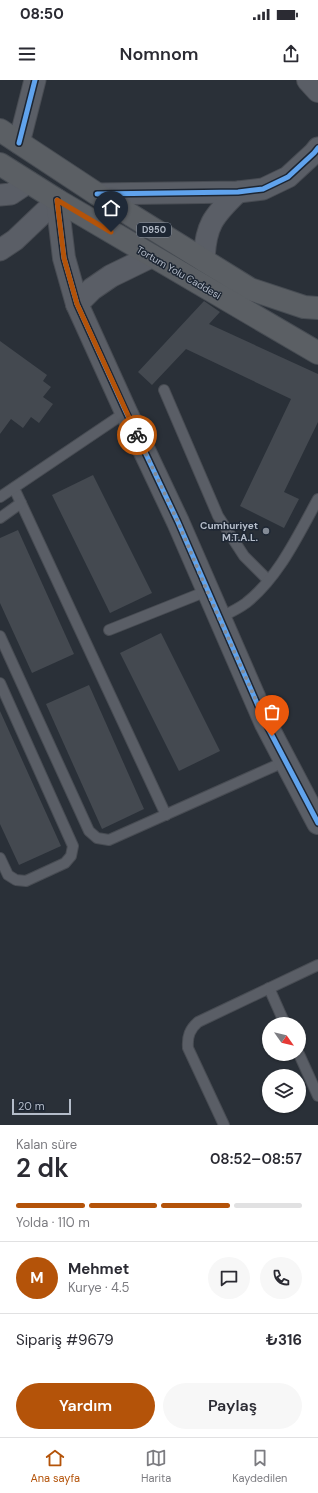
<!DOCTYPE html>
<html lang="tr">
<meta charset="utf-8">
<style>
:root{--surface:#fff;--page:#f7f7f7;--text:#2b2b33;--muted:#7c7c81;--line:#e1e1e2;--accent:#b45309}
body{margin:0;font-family:"DM Sans",sans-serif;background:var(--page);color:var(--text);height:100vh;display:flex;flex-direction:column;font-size:15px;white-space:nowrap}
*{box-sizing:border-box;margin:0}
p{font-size:13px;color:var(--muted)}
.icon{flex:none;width:22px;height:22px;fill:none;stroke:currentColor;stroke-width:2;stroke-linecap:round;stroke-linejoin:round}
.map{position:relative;height:1045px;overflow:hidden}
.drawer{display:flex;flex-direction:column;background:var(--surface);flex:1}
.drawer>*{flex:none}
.needle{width:26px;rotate:124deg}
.buttons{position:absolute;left:262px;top:937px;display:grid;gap:8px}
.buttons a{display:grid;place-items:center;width:44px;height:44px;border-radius:50%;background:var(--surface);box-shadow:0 1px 3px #0004;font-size:20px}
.scale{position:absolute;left:12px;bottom:10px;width:59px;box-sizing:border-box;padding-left:4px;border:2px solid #b4bcc9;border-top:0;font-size:11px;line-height:14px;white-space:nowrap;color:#b4bcc9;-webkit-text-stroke:3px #1d2633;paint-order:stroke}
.pin{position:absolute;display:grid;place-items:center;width:34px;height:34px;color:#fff;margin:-41px -17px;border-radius:50% 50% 50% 0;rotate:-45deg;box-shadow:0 0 4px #0007}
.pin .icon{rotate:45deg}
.courier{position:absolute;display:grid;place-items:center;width:40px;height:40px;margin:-20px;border:3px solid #b45309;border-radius:50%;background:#fff;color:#222;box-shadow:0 1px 5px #0007}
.head em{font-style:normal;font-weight:600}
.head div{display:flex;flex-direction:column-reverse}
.head{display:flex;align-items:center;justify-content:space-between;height:68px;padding:0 16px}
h1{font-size:26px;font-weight:600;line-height:30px}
.bar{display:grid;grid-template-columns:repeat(4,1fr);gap:6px 4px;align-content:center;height:48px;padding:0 16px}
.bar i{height:5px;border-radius:3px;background:var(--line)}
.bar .active{background:var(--accent)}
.bar p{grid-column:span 4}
.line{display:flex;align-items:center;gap:10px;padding:0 16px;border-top:1px solid var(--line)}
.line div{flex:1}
.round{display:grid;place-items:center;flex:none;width:42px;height:42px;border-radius:21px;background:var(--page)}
.primary-button{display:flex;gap:8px;margin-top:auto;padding:8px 16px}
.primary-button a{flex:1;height:46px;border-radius:24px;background:var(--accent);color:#fff;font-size:16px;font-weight:600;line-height:46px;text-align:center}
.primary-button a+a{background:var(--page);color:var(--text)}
.status{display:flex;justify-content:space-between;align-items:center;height:28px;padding:0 20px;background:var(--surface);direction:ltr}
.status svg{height:11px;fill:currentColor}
header{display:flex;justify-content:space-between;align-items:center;height:52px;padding:0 16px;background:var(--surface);font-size:18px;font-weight:600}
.menu{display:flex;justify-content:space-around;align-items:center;height:56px;border-top:1px solid var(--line);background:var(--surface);font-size:11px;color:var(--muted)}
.menu a{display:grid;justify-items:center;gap:2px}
.menu .active{color:var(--accent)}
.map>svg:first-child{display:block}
.building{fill:#444950}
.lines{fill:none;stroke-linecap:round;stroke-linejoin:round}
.service-casing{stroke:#484c53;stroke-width:12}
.minor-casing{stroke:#484c53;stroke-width:23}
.tertiary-casing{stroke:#484c53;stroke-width:24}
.trunk-casing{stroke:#474c53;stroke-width:24}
.service{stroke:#5a5e66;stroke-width:10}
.minor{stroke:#5a5e66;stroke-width:21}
.tertiary{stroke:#5a5e66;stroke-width:22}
.trunk{stroke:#5b5f64;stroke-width:22}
.cycleway-casing{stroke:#1d2633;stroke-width:8}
.cycleway{stroke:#60a3ed;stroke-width:5}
.done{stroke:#848b96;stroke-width:4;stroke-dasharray:0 7.2}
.route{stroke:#b45309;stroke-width:5}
.poi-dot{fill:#848b96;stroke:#1d2633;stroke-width:1.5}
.labels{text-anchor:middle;stroke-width:3;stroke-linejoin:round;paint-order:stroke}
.shield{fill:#1d2633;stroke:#878f9c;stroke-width:1}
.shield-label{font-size:9px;font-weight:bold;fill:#b4bcc9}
.street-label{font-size:10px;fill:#b4bcc9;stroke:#1d2633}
.poi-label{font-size:10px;font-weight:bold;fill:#b4bcc9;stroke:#1d2633;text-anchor:end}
</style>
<div class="status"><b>08:50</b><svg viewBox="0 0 49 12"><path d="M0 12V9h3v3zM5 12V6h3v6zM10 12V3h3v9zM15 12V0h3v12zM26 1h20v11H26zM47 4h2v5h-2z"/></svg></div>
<header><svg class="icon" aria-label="menu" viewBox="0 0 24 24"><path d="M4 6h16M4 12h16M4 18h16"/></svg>Nomnom<svg class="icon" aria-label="share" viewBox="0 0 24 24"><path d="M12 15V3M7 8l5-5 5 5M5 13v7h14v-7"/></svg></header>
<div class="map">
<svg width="318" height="1045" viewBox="0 0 318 1045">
<rect width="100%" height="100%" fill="#2a3038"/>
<g class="building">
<polygon points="204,221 220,232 209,244 318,294 318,342 284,412 299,419 284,448 240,426 291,319 186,269 152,305 138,292"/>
<polygon points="0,261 47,295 43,301 51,307 43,317 53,324 39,343 31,337 23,348 11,339 0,354"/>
<polygon points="93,395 152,513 110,533 52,415"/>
<polygon points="18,450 74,574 32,593 0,523 0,458"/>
<polygon points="161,553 220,671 179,691 120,573"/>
<polygon points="89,605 144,729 102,749 46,624"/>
<polygon points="0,631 61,766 19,785 0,744"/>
</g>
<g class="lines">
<g class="service-casing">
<g id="service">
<polyline points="164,310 218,436 244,476 268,500"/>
<polyline points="14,408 166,735"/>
<polyline points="0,417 126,332"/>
<polyline points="0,438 21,423"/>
<path d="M 219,538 C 229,533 238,529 246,523 C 279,497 298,455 318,419"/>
<polyline points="109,550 207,511"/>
<polyline points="0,556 89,751 97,758 109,760 286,681"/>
<polyline points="0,603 73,766 71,776 65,783 26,801 16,800 8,795 0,778"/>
<polyline points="269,908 285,944"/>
<polyline points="299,974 318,1016"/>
<path d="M 224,1045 L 188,968 C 187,956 190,949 198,942 L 318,885"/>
</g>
</g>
<g class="minor-casing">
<g id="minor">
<polyline points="19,63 35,0"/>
<polyline points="97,114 238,112 263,109 288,97 314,73 318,68"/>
<polyline points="0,115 11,114 29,102"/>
<polyline points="0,170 15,160 57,120"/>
<path d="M 204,181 C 205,146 213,136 238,112"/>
</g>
</g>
<g class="tertiary-casing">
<g id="tertiary">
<polyline points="308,0 318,11"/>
<polyline points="57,120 64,178 77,224 126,332 178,442 266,644 318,743"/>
<polyline points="77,224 92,209 111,196 152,176"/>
</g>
</g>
<g class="trunk-casing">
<g id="trunk">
<polyline points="0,50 97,114 250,209 304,227 318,228"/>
<polyline points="0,84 57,120 318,273"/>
</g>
</g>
<use href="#service" class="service"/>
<use href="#minor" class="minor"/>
<use href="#tertiary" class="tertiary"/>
<use href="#trunk" class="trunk"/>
<g class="cycleway-casing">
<g id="cycleway">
<polyline points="19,63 35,0"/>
<polyline points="97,114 238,112 263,109 288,97 314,73 318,68"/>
<polyline points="57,120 64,178 77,224 126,332 178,442 266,644 318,743"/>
</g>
</g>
<use href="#cycleway" class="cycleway"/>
</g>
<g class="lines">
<polyline class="done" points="137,355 178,442 207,511 272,656"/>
<polyline class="route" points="111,152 57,120 64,178 77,224 137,355"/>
</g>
<circle class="poi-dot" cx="266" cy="451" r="4"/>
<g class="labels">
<rect class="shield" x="137" y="143" width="34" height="14" rx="3"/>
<g class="shield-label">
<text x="154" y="153">D950</text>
</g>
<g class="street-label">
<text transform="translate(179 192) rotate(30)" y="4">Tortum Yolu Caddesi</text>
</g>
<g class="poi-label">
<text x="258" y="449">Cumhuriyet<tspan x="258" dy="12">M.T.A.L.</tspan></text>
</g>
</g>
</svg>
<div class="buttons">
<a><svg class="needle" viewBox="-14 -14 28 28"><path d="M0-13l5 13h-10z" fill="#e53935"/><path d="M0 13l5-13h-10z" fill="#7c7c81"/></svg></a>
<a><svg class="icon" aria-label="layers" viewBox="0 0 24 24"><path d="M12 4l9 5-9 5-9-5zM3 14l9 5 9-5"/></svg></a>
</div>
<div class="scale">20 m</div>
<div class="pin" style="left:272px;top:656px;background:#ea580c"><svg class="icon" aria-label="bag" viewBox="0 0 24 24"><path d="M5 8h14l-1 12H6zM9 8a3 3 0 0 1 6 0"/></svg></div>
<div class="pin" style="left:111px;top:152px;background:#1f2937"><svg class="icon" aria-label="home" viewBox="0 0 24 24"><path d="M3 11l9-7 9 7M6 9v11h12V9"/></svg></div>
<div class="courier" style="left:137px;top:355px"><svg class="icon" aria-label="bike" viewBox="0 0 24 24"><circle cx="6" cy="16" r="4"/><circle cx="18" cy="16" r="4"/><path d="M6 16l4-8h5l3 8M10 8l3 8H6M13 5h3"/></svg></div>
</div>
<section class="drawer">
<div class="head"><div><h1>2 dk</h1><p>Kalan süre</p></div><em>08:52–08:57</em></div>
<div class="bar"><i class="active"></i><i class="active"></i><i class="active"></i><i></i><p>Yolda · 110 m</p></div>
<div class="line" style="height:72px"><b class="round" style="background:var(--accent);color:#fff">M</b><div><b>Mehmet</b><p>Kurye · 4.5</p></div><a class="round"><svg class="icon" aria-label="chat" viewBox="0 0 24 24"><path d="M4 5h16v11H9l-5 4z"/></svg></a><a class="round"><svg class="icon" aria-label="phone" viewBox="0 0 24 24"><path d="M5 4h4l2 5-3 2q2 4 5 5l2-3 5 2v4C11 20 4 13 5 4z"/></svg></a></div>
<div class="line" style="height:52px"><div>Sipariş #9679</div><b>₺316</b></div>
<div class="primary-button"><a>Yardım</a><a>Paylaş</a></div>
</section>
<nav class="menu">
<a class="active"><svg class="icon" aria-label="home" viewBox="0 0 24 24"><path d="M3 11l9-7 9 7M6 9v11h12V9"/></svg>Ana sayfa</a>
<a><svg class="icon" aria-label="map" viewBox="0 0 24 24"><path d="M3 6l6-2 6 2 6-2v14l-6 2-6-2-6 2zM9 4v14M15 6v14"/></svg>Harita</a>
<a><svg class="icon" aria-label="saved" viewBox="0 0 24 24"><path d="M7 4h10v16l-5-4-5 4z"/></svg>Kaydedilen</a>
</nav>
